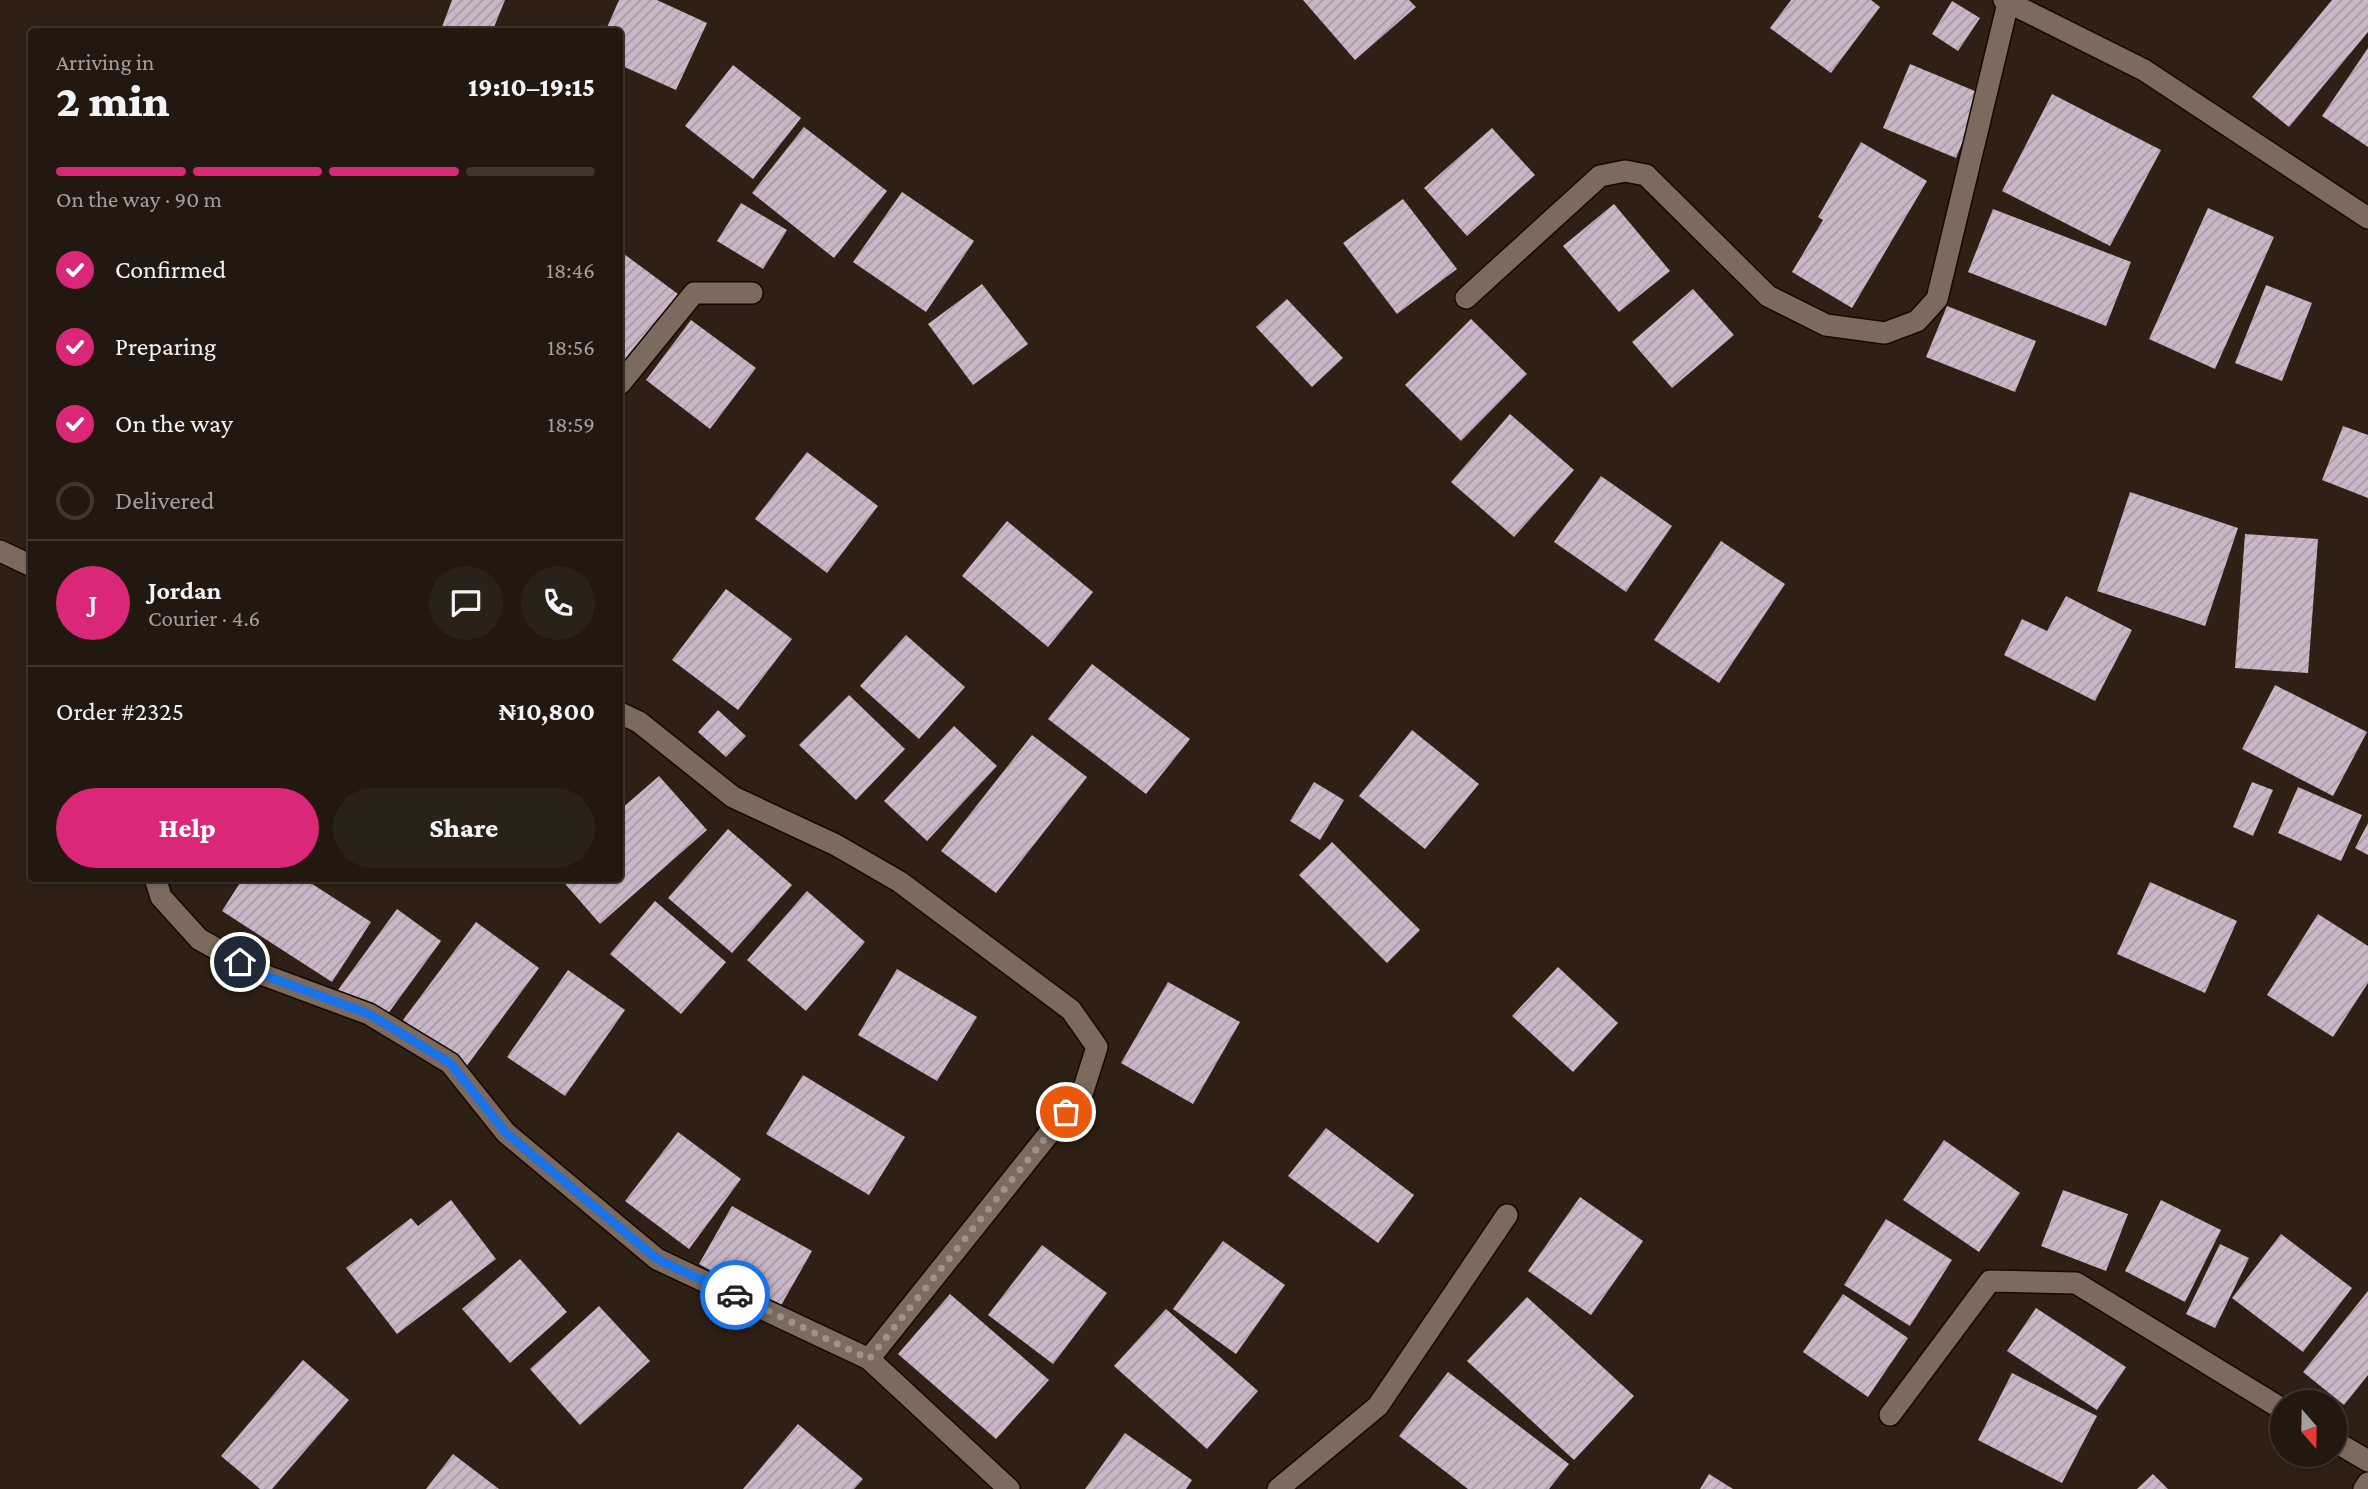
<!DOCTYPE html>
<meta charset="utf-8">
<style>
:root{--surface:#22180f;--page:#2a2118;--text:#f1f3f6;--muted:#a2a09e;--line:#3f372f;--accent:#db2777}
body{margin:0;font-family:"Crimson Pro",serif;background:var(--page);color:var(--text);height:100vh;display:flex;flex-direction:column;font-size:26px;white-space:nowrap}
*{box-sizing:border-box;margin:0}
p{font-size:23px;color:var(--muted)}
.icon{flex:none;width:38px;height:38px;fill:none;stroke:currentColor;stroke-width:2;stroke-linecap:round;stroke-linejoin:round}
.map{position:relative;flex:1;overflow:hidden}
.panel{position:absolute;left:28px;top:28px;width:595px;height:854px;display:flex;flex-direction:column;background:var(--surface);border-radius:7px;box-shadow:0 2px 5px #0004,0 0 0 2px var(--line)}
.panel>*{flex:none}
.needle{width:46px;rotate:160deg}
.fabs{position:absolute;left:2270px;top:1390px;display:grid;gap:14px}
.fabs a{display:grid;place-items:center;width:77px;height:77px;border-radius:50%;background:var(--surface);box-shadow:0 2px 5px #0004,0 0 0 2px var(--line);font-size:35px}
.pin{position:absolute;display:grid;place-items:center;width:60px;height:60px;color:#fff;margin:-30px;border:4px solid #fff;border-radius:50%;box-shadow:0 2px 7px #0007}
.courier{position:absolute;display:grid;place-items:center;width:70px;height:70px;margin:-35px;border:5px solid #1a73e8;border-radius:50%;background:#fff;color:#222;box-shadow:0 2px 9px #0007}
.summary em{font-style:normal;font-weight:800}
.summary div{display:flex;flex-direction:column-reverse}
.summary{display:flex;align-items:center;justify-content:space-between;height:119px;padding:0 28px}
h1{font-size:46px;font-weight:800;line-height:52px}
.bar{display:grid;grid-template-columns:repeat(4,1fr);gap:10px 7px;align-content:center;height:84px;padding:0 28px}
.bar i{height:9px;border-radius:5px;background:var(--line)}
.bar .active{background:var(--accent)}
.bar p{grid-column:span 4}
.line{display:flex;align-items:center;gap:18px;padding:0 28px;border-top:2px solid var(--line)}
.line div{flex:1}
.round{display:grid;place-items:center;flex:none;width:74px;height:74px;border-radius:37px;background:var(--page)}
ol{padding:0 28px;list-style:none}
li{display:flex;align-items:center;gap:21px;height:77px}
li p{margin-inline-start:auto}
li .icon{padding:7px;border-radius:50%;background:var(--accent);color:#fff;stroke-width:4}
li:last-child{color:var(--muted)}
li i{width:38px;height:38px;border:4px solid var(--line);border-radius:50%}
.primary-button{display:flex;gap:14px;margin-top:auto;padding:14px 28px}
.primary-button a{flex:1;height:80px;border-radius:42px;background:var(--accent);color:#fff;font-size:28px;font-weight:800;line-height:80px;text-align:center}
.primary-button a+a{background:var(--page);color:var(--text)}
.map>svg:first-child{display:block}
.building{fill:url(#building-hatch)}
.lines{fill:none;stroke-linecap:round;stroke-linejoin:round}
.street-casing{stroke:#160902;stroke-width:24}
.street{stroke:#7b6a5d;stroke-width:21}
.done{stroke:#9d9289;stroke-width:7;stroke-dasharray:0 12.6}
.route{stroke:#1a73e8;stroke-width:9}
</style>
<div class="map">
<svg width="2368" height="1489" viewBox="0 0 2368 1489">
<defs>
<pattern id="building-hatch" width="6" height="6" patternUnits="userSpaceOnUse" patternTransform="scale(1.75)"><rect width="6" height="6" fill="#c8b7c7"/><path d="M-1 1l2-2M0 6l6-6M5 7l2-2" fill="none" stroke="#a699a4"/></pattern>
</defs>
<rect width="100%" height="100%" fill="#2e2014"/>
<g class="building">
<polygon points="452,0 505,0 492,32 453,32 442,27"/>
<polygon points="619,0 657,0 707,23 676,90 620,65 620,32 605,32"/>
<polygon points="1303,0 1409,0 1416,7 1355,60"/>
<polygon points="1791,0 1871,0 1880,7 1831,73 1770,28"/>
<polygon points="2332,0 2368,0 2368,32 2289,127 2252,97"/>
<polygon points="1952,1 1980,18 1958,51 1932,34"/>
<polygon points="2368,48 2368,147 2322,116"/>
<polygon points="1910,64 1982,94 1956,158 1883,128"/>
<polygon points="733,65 801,118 753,179 685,126"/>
<polygon points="2052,94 2161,150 2110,246 2002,191"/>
<polygon points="804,127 887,191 834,258 752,193"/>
<polygon points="1492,128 1535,175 1467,236 1424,188"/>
<polygon points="1861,142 1927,181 1852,308 1792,272 1823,220 1818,217"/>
<polygon points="902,192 974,241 926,312 853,262"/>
<polygon points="1403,199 1457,269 1397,314 1343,243"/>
<polygon points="741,203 787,230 763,269 717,241"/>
<polygon points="1614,204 1670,271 1619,312 1563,246"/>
<polygon points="2208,208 2274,237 2215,369 2149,339"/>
<polygon points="1993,209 2131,262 2106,326 1968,272"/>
<polygon points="620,251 678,294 620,370"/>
<polygon points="982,284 1028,344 973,385 928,324"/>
<polygon points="2266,285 2312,303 2282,381 2235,363"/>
<polygon points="1693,289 1734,335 1672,388 1632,342"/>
<polygon points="1287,299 1343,358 1312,387 1256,327"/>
<polygon points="1947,306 2036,341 2015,392 1926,357"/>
<polygon points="1471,319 1527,374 1461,441 1405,385"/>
<polygon points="691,320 756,368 710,429 646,380"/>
<polygon points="1510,414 1574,470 1514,537 1451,482"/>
<polygon points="2343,426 2368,435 2368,498 2322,480"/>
<polygon points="807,452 878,506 827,573 755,519"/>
<polygon points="1601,476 1672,526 1626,592 1554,542"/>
<polygon points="2130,492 2238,528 2205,626 2097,591"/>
<polygon points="1007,521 1093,592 1048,647 962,576"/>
<polygon points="2245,534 2318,539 2308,673 2235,668"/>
<polygon points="1721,541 1785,584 1719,683 1654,640"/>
<polygon points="726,589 792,639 738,710 672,660"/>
<polygon points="2066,596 2132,630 2095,701 2004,655 2022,619 2047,631"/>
<polygon points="906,635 965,687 919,739 860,686"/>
<polygon points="1092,664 1190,739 1146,794 1048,719"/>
<polygon points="2275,685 2367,732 2333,796 2242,749"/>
<polygon points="849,695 905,749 856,800 799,745"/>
<polygon points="718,710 746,736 726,757 698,732"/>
<polygon points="954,726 997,766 927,841 884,801"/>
<polygon points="1412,730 1479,784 1425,849 1359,796"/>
<polygon points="1032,735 1087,777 996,893 941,851"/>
<polygon points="659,776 707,830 600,924 560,878 620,878 620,810"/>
<polygon points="1314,782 1344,800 1320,840 1290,821"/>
<polygon points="2252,782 2273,790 2253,836 2233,827"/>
<polygon points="2298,787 2362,815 2341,861 2278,833"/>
<polygon points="2368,823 2368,855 2355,848"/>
<polygon points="728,829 792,885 732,953 668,898"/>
<polygon points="1332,842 1420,930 1387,963 1299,875"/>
<polygon points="243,878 303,878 371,922 332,982 222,911"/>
<polygon points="2150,882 2237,921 2205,993 2117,954"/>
<polygon points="807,891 865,942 806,1011 747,960"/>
<polygon points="655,901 726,962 681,1014 610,954"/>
<polygon points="397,909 441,941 382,1022 338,990"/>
<polygon points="2318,914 2368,946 2368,983 2333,1037 2267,995"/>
<polygon points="476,922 539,968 466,1067 403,1020"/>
<polygon points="1558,967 1618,1023 1573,1072 1512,1016"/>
<polygon points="897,969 977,1017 937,1081 858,1035"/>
<polygon points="568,970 625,1010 565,1096 507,1057"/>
<polygon points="1168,982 1240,1022 1193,1104 1121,1063"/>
<polygon points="803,1075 905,1137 869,1195 766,1134"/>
<polygon points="1326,1128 1414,1195 1378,1243 1288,1176"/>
<polygon points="678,1132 741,1179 689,1249 625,1201"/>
<polygon points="1944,1140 2020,1193 1979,1252 1903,1200"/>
<polygon points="2063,1190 2128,1214 2106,1271 2041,1246"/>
<polygon points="1580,1197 1643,1241 1591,1315 1528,1271"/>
<polygon points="451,1200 496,1259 397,1334 346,1268 411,1218 418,1226"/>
<polygon points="2161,1200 2221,1230 2185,1302 2125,1271"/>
<polygon points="732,1206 812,1251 779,1309 699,1264"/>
<polygon points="1886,1219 1952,1260 1910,1326 1844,1285"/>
<polygon points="2281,1234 2352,1288 2303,1352 2232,1298"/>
<polygon points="1223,1241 1285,1285 1236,1354 1173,1309"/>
<polygon points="2220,1244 2249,1258 2215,1328 2186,1314"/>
<polygon points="1042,1245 1107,1293 1053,1364 988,1315"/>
<polygon points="520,1259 567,1312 510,1363 462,1309"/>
<polygon points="2368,1291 2368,1375 2344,1405 2303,1372"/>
<polygon points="950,1294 1049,1380 996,1439 898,1354"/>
<polygon points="1843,1294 1908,1338 1868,1397 1803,1352"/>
<polygon points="1527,1297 1634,1396 1574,1460 1467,1361"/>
<polygon points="599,1306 650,1361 580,1425 530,1369"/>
<polygon points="2036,1308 2126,1367 2097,1410 2007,1351"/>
<polygon points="1166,1309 1258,1391 1207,1449 1114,1366"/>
<polygon points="303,1360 349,1400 272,1489 260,1489 221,1456"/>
<polygon points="1448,1372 1569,1464 1549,1489 1468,1489 1399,1436"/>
<polygon points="2012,1373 2097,1416 2062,1483 1978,1440"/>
<polygon points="798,1424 863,1479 854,1489 743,1489"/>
<polygon points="1125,1433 1192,1480 1186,1489 1085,1489"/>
<polygon points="453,1454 499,1489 426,1489"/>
<polygon points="1709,1474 1733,1489 1700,1489"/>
<polygon points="2153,1474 2168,1489 2137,1489"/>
</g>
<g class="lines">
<g class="street-casing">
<g id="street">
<polyline points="2004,0 2144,70 2368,218"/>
<polyline points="1466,298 1600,176 1625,171 1646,175 1768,296 1826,325 1885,333 1917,321 1937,299 2008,3"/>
<polyline points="620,384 694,293 752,293"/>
<polyline points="0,551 32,566"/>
<polyline points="620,713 639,722 733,797 836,845 900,882 1071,1010 1097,1047 1083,1091 869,1359"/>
<polyline points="155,878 161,897 199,939 261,974 369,1014 450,1063 506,1133 657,1259 869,1359 1009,1489"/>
<polyline points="1890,1415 1990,1281 2076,1283 2282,1409"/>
<polyline points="2334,1441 2368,1461"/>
<polyline points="1278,1489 1378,1406 1507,1215"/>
<polyline points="2364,1489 2368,1483"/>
</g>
</g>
<use href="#street" class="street"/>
</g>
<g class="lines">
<polyline class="done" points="735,1295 869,1359 1066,1112"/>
<polyline class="route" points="240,962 261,974 369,1014 450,1063 506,1133 657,1259 735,1295"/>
</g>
</svg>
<div class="fabs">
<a><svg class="needle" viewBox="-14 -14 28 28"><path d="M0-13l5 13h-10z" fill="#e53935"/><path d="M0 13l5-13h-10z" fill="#a2a09e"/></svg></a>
</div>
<div class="pin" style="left:1066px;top:1112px;background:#ea580c"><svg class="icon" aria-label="bag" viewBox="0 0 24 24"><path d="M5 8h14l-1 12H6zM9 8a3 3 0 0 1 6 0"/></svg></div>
<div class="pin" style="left:240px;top:962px;background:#1f2937"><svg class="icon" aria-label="home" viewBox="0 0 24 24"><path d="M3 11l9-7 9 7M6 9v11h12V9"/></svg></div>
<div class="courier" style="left:735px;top:1295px"><svg class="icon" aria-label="car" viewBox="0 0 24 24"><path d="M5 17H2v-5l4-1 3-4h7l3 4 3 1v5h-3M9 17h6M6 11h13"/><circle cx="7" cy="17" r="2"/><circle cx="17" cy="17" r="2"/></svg></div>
<section class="panel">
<div class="summary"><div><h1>2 min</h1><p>Arriving in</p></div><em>19:10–19:15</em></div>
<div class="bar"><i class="active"></i><i class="active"></i><i class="active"></i><i></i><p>On the way · 90 m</p></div>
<ol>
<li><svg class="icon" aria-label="check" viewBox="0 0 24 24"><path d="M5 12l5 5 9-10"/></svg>Confirmed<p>18:46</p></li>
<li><svg class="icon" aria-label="check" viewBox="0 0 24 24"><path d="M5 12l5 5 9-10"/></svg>Preparing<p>18:56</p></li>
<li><svg class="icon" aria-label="check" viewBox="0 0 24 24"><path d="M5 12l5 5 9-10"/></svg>On the way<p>18:59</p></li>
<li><i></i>Delivered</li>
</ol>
<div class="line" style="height:126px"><b class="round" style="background:var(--accent);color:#fff">J</b><div><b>Jordan</b><p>Courier · 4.6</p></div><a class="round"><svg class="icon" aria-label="chat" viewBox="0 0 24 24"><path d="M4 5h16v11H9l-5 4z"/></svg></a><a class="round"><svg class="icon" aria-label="phone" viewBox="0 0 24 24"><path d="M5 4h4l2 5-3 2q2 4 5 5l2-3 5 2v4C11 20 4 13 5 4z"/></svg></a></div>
<div class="line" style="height:91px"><div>Order #2325</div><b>₦10,800</b></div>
<div class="primary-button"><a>Help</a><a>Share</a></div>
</section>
</div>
